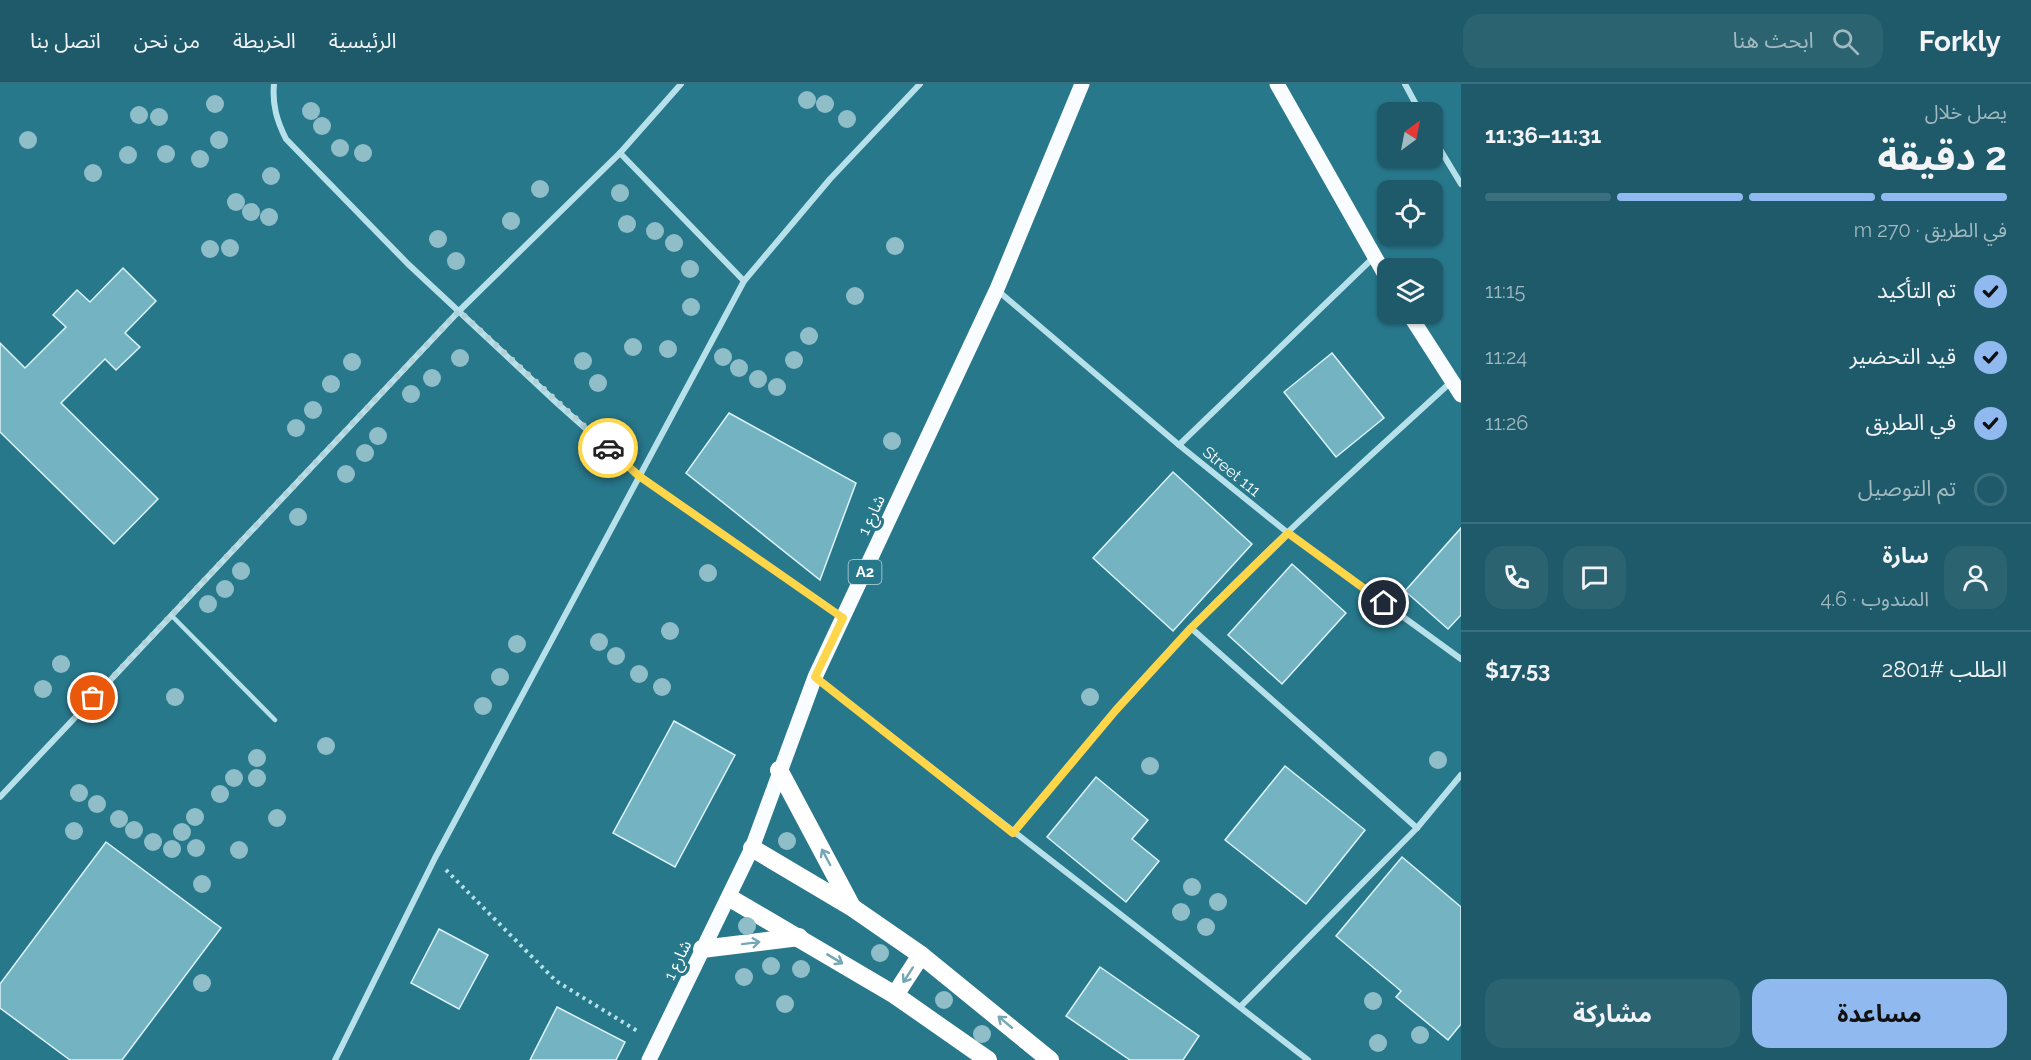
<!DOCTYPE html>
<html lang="ar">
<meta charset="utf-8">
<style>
:root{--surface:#1e5a69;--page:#2b6371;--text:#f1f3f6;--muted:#a1b9c0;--line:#3c6f7d;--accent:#90b9f0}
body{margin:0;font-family:Raleway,"Noto Sans Arabic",sans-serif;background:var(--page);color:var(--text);direction:rtl;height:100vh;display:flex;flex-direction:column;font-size:22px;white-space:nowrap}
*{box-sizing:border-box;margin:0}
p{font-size:20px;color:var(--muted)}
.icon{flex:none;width:33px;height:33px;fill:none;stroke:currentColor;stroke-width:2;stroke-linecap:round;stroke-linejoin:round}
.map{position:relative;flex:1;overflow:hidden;direction:ltr}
.side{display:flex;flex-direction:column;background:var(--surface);width:570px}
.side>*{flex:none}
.needle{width:39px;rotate:32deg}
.tools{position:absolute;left:1377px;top:18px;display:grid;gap:12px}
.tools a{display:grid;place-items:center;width:66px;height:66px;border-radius:12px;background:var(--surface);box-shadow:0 2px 4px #0004;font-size:30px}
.pin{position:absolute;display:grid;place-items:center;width:51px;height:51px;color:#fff;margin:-26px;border:3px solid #fff;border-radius:50%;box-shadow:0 2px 6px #0007}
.courier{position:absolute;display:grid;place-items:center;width:60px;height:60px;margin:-30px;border:4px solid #ffd54a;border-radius:50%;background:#fff;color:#222;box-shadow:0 2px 8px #0007}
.overview em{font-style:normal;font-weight:700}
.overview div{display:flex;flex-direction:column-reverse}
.overview{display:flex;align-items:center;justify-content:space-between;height:102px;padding:0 24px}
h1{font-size:39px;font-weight:700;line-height:45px}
.bar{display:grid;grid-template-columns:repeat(4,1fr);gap:9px 6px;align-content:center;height:72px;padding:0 24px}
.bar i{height:8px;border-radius:4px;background:var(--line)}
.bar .active{background:var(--accent)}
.bar p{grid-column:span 4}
.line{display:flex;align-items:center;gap:15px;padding:0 24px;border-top:2px solid var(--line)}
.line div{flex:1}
.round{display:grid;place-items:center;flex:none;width:63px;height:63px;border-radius:18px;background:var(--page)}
ol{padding:0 24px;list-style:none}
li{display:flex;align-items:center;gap:18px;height:66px}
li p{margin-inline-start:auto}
li .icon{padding:6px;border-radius:50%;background:var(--accent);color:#111;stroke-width:4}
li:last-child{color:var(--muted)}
li i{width:33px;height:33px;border:3px solid var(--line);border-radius:50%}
.button{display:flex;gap:12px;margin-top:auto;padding:12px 24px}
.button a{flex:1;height:69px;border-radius:18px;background:var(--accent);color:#111;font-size:24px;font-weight:700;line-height:69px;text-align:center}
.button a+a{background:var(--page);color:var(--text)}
header{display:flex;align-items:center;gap:36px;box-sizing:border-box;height:84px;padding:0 30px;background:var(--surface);border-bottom:2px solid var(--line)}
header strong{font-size:28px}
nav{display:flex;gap:33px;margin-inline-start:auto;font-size:21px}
.search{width:420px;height:54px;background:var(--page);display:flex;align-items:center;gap:15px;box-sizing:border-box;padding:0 21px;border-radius:18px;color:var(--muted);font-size:22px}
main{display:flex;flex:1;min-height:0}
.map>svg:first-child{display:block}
.building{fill:#74b4c2;stroke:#dbf3f8;stroke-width:1.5}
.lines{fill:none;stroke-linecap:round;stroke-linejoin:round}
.path{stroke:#b7e1ea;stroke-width:4;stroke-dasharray:3 4.5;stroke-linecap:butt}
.lane{stroke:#b7e1ea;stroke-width:4.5}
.street{stroke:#b7e1ea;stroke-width:6}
.primary{stroke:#fafdff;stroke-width:15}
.highway{stroke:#fff;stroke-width:18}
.tree{fill:#8fbdc8}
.oneway{stroke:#73a7b4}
.done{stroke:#b4d0d7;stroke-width:6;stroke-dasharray:0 10.8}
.route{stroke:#ffd54a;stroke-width:8}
.labels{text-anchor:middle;stroke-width:6;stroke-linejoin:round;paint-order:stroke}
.shield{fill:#28788c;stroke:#bed6dc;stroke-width:1.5}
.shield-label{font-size:15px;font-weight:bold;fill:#fff}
.street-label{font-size:16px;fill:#fff;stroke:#28788c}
</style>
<header>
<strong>Forkly</strong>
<div class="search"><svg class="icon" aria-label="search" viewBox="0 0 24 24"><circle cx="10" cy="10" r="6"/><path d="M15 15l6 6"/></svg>ابحث هنا</div>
<nav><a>الرئيسية</a><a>الخريطة</a><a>من نحن</a><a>اتصل بنا</a></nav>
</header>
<main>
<section class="side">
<div class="overview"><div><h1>2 دقيقة</h1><p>يصل خلال</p></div><em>11:31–11:36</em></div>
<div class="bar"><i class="active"></i><i class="active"></i><i class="active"></i><i></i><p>في الطريق · 270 m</p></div>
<ol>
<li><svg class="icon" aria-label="check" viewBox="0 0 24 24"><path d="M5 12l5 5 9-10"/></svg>تم التأكيد<p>11:15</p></li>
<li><svg class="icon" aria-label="check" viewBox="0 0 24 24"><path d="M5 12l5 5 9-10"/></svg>قيد التحضير<p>11:24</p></li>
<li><svg class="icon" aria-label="check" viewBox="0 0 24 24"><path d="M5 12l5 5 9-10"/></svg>في الطريق<p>11:26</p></li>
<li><i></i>تم التوصيل</li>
</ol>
<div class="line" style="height:108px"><a class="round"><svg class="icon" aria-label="person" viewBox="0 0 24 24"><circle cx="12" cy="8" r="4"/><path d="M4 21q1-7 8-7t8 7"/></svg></a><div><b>سارة</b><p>المندوب · 4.6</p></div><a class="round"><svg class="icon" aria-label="chat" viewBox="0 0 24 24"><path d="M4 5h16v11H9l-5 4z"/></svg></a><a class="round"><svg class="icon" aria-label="phone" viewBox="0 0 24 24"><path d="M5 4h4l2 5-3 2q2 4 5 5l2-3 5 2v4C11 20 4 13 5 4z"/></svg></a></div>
<div class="line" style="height:78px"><div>الطلب #2801</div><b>$17.53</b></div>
<div class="button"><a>مساعدة</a><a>مشاركة</a></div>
</section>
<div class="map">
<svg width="1461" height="976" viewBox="0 0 1461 976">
<rect width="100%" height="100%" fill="#28788c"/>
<g class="building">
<polygon points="123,184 156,217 125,249 140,263 116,286 105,275 61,319 158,415 114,460 0,348 0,259 25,284 66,243 53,231 77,206 90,218"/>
<polygon points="1332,269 1384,334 1336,373 1284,308"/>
<polygon points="729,329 856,399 820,496 686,389"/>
<polygon points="1173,388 1252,460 1173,547 1093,474"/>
<polygon points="1461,444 1461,531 1448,545 1405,507"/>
<polygon points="1292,480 1346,529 1282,600 1228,551"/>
<polygon points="674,637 735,671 675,783 613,749"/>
<polygon points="1285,682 1365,746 1306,820 1225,756"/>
<polygon points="1096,693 1148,736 1132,755 1159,777 1126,818 1047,753"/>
<polygon points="106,758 221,844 122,976 70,976 0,924 0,900"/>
<polygon points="1402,773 1461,823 1461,940 1448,956 1396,913 1401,907 1336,852"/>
<polygon points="439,845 488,871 459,925 411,899"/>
<polygon points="1100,883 1199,952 1183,976 1130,976 1066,932"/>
<polygon points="557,923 625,958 616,976 530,976"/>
</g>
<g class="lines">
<polyline class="path" points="446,786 556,897 639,948"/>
<polyline class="lane" points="171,531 275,636"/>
<g class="street">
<path d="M 274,0 C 272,21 277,37 286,55 L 408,180 L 558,320 L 639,392 L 843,534"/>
<polyline points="1405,0 1420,28"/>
<polyline points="1432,52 1461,100"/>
<polyline points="620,69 744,197"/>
<polyline points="997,206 1179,361 1288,449 1461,575"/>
<polyline points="1179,361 1373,174"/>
<polyline points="1191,544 1417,744"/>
<polyline points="816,594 1308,976"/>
<polyline points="0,713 459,227 620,69 681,0"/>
<path d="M 1013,749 C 1070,679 1128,611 1189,546 C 1272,459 1363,379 1451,298"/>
<polyline points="1241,922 1417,744 1461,691"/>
<polyline points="335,976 435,774 744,197 830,95 920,0"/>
</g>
<g class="primary">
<polyline points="1277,0 1388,196"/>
<polyline points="1409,230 1461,311"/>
<polyline points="649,976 752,764 815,593 997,205 1082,0"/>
</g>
<g class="highway">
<polyline points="779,686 852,823"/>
<polyline points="752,764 853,824 921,871 1050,976"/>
<polyline points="730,814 895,911 988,976"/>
<polyline points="702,865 799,853"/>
<polyline points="895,911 921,871"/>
</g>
</g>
<g class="tree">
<circle cx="807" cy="16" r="9"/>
<circle cx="215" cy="20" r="9"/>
<circle cx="825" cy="20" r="9"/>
<circle cx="311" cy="27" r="9"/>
<circle cx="139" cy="31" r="9"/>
<circle cx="159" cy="33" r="9"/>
<circle cx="847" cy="35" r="9"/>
<circle cx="322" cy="42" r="9"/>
<circle cx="28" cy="56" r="9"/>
<circle cx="219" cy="56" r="9"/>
<circle cx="340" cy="64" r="9"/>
<circle cx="363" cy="69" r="9"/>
<circle cx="166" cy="70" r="9"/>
<circle cx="128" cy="71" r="9"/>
<circle cx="200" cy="75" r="9"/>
<circle cx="93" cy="89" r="9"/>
<circle cx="271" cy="92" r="9"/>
<circle cx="540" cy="105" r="9"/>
<circle cx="620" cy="109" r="9"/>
<circle cx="236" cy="118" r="9"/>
<circle cx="251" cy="128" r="9"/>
<circle cx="269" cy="133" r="9"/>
<circle cx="511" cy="137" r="9"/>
<circle cx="627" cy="140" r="9"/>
<circle cx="655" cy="147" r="9"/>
<circle cx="438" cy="155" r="9"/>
<circle cx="674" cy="159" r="9"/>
<circle cx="895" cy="162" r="9"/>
<circle cx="230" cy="164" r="9"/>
<circle cx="210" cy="165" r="9"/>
<circle cx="456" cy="177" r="9"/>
<circle cx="690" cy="185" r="9"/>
<circle cx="855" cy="212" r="9"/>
<circle cx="691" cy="223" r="9"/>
<circle cx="809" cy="252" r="9"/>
<circle cx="633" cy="263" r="9"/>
<circle cx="668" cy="265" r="9"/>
<circle cx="723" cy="273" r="9"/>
<circle cx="460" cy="274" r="9"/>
<circle cx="794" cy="276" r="9"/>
<circle cx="583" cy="277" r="9"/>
<circle cx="352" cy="278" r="9"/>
<circle cx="739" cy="284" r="9"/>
<circle cx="432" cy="294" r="9"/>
<circle cx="758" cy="295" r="9"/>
<circle cx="598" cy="299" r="9"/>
<circle cx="331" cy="300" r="9"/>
<circle cx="777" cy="303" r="9"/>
<circle cx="411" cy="310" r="9"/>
<circle cx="313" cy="326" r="9"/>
<circle cx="296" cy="344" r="9"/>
<circle cx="378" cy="352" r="9"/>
<circle cx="892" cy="357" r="9"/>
<circle cx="365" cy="369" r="9"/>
<circle cx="346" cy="390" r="9"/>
<circle cx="298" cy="433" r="9"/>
<circle cx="241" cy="487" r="9"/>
<circle cx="708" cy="489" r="9"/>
<circle cx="225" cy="505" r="9"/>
<circle cx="208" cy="520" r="9"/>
<circle cx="670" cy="547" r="9"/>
<circle cx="599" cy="558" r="9"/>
<circle cx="517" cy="560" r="9"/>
<circle cx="616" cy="572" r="9"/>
<circle cx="61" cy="580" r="9"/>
<circle cx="639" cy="590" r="9"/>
<circle cx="500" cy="593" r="9"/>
<circle cx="662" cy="603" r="9"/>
<circle cx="43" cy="605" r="9"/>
<circle cx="175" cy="613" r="9"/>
<circle cx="1090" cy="613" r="9"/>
<circle cx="483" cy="622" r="9"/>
<circle cx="326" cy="662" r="9"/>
<circle cx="257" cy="674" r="9"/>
<circle cx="1438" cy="676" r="9"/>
<circle cx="1150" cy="682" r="9"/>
<circle cx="234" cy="694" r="9"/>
<circle cx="257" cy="694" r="9"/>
<circle cx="79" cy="709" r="9"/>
<circle cx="220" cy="710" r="9"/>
<circle cx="97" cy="720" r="9"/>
<circle cx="195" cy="733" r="9"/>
<circle cx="277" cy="734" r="9"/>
<circle cx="119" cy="735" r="9"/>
<circle cx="134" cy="746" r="9"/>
<circle cx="74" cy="747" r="9"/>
<circle cx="182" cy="748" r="9"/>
<circle cx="787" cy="757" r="9"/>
<circle cx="153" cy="758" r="9"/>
<circle cx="196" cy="764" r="9"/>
<circle cx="172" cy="765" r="9"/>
<circle cx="239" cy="766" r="9"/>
<circle cx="202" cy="800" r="9"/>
<circle cx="1192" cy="803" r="9"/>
<circle cx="1218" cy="818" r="9"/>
<circle cx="1181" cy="828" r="9"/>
<circle cx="747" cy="842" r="9"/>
<circle cx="1206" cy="843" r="9"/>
<circle cx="880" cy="869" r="9"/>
<circle cx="771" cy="882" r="9"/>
<circle cx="801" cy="885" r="9"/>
<circle cx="744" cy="893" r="9"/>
<circle cx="202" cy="899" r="9"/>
<circle cx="944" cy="916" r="9"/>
<circle cx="1373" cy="917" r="9"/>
<circle cx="785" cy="920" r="9"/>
<circle cx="982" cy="950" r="9"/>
<circle cx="1420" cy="951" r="9"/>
<circle cx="1378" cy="959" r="9"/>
</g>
<defs><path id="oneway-shaft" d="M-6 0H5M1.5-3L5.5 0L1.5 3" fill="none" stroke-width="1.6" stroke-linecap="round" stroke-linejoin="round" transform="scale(1.5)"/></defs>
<g class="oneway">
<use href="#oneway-shaft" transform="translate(826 773) rotate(-118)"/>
<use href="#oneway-shaft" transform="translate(751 859) rotate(-7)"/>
<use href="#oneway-shaft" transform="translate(835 875) rotate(31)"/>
<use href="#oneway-shaft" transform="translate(908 891) rotate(123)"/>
<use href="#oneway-shaft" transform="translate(1005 938) rotate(-140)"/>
</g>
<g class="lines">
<polyline class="done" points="93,614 459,227 608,364"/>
<polyline class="route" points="608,364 639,392 843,534 815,593 1013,749 1116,626 1191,544 1288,449 1384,519"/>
</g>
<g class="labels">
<rect class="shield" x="848.5" y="476" width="33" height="24" rx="4.5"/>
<g class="shield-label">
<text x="865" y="493">A2</text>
</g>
<g class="street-label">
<text transform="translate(1232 387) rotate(39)" y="6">Street 111</text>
<text transform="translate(871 431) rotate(-65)" y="6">شارع 1</text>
<text transform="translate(677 876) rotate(-64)" y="6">شارع 1</text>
</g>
</g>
</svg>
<div class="tools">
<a><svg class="needle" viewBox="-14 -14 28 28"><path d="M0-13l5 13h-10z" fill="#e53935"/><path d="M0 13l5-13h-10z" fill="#a1b9c0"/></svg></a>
<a><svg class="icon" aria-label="locate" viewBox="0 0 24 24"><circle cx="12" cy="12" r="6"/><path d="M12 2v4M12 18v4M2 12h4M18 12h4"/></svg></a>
<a><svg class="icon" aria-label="layers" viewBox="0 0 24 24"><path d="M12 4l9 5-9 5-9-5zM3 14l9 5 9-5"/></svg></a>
</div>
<div class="pin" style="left:93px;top:614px;background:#ea580c"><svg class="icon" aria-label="bag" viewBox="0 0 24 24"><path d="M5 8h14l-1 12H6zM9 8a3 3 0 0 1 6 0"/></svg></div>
<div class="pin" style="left:1384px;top:519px;background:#1f2937"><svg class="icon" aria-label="home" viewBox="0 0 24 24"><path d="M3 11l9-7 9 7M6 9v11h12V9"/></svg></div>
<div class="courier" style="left:608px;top:364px"><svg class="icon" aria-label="car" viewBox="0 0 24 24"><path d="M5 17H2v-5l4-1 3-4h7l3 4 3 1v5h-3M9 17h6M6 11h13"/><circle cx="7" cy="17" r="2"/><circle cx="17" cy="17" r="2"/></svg></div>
</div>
</main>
